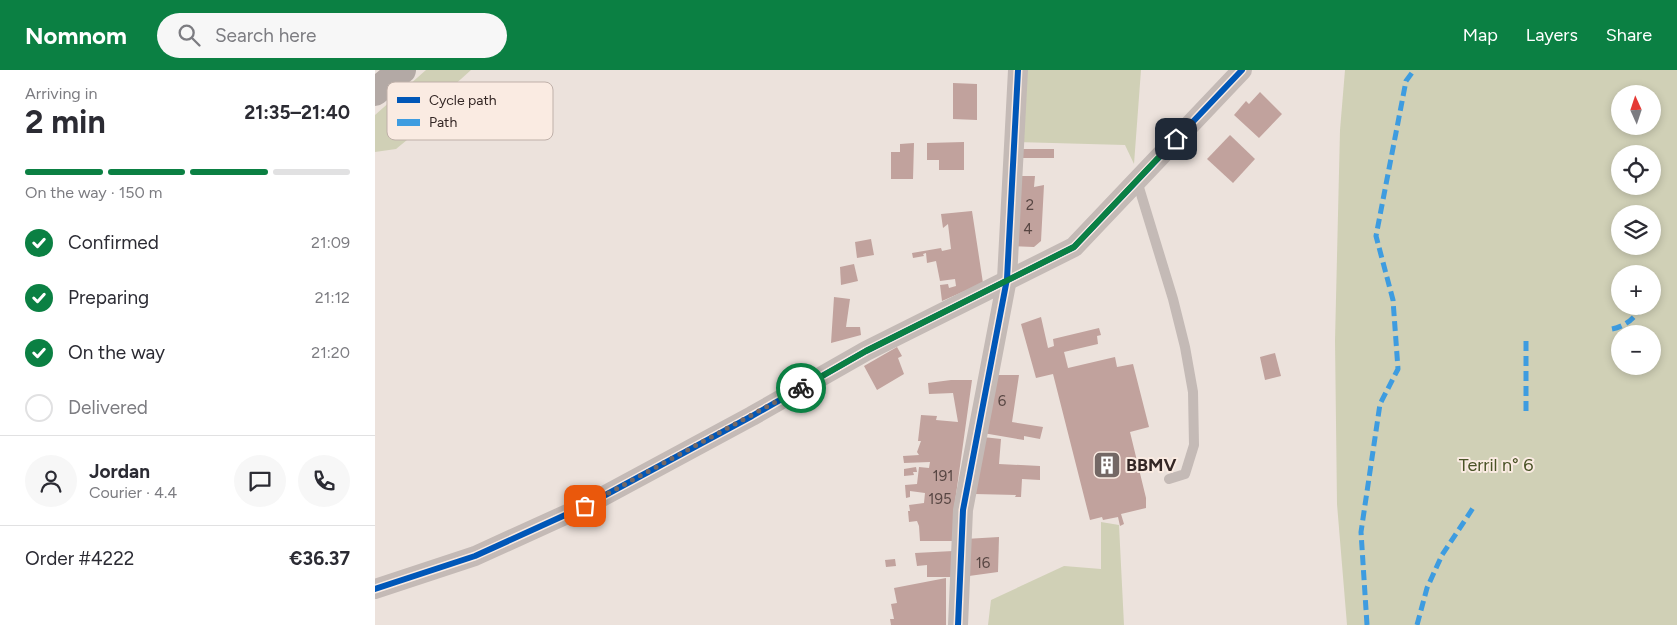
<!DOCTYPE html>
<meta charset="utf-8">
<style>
:root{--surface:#fff;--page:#f7f7f7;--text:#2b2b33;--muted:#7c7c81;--line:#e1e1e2;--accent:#0b8043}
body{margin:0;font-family:Figtree,sans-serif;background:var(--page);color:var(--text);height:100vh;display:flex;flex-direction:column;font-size:19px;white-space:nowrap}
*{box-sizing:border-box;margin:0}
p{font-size:16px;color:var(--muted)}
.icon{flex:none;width:28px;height:28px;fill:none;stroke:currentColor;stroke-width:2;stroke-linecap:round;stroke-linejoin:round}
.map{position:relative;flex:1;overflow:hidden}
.details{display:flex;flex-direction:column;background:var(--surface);width:375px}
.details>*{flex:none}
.needle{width:32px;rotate:357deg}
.controls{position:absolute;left:1236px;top:15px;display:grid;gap:10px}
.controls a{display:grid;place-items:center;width:50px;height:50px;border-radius:50%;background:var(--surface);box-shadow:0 2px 8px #0003;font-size:25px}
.pin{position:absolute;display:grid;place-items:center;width:42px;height:42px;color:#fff;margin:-21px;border-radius:10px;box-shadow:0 2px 8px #0006}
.courier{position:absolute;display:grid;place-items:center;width:50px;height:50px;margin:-25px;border:4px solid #0b8043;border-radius:50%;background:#fff;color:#222;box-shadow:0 1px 6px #0007}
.head em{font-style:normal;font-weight:700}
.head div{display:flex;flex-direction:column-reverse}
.head{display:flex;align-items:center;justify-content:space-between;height:85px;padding:0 25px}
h1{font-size:32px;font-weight:700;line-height:38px}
.bar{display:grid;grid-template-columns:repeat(4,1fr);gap:8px 5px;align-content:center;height:60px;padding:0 25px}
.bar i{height:6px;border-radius:4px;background:var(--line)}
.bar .selected{background:var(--accent)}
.bar p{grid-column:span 4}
.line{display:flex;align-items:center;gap:12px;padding:0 25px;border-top:1px solid var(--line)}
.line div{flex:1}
.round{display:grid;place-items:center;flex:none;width:52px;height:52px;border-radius:26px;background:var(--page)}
ol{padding:0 25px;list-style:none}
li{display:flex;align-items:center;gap:15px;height:55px}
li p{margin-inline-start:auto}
li .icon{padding:5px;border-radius:50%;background:var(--accent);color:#fff;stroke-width:4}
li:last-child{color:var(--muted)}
li i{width:28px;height:28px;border:2px solid var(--line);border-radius:50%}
header{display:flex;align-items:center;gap:30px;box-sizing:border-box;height:70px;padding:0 25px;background:var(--accent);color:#fff}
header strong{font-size:24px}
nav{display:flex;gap:28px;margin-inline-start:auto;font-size:18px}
.search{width:350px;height:45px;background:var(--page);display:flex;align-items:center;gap:12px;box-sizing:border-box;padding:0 18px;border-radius:28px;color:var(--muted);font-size:19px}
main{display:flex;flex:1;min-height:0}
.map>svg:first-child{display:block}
.green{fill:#d0d0b6;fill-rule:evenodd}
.building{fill:#c1a29d}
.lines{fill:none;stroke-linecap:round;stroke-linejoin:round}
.service{stroke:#c4bab6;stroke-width:10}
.minor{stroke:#c4bab6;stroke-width:20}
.primary{stroke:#b3a9a5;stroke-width:28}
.quiet{stroke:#3e9ce0;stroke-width:5;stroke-dasharray:10 5;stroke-linecap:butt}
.cycleway-casing{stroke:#faebe2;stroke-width:9}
.cycleway{stroke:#0057b8;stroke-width:6}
.done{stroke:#746865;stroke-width:5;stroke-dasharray:0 9}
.route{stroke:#0b8043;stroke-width:6}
.labels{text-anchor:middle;stroke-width:4;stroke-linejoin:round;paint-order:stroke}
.number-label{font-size:15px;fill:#574643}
.poi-label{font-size:18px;font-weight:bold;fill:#342725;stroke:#faebe2;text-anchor:start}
.park-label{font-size:18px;fill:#4a5327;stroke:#faebe2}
.key{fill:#faebe2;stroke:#bfb0a9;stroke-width:1}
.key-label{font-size:14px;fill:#342725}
</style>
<header>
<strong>Nomnom</strong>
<div class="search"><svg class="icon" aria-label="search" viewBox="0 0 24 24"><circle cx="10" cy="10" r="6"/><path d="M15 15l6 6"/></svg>Search here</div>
<nav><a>Map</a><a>Layers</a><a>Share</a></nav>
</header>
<main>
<section class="details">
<div class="head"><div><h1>2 min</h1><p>Arriving in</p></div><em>21:35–21:40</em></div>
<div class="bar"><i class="selected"></i><i class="selected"></i><i class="selected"></i><i></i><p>On the way · 150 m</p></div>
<ol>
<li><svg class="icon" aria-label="check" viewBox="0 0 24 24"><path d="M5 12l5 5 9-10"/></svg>Confirmed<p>21:09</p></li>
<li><svg class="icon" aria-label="check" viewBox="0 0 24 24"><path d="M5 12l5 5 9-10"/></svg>Preparing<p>21:12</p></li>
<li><svg class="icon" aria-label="check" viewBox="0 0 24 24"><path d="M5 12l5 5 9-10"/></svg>On the way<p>21:20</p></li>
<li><i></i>Delivered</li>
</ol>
<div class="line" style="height:90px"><a class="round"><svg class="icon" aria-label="person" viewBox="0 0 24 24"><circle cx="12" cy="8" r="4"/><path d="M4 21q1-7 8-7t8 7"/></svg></a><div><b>Jordan</b><p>Courier · 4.4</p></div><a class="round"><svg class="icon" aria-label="chat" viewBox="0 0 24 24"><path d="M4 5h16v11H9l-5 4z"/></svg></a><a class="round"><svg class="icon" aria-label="phone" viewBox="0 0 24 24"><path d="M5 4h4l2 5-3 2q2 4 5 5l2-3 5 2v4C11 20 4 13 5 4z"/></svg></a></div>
<div class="line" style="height:65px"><div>Order #4222</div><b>€36.37</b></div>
</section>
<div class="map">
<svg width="1302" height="555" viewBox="0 0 1302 555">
<rect width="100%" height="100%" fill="#ece2dc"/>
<g class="green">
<polygon points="51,0 96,0 76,18 61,26 66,42 21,79 0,82 0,45"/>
<polygon points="643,0 766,0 759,94 750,75 639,72"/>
<path d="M 970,0 L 1302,0 L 1302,555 L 972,555 L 962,434 L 960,271 L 965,60 ZM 1245,24 L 1278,24 L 1278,56 L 1245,56 ZM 1245,84 L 1278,84 L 1278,116 L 1245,116 ZM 1245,144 L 1278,144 L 1278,176 L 1245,176 ZM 1245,204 L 1278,204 L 1278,236 L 1245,236 ZM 1245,264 L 1278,264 L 1278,296 L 1245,296 Z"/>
<polygon points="726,452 744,455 749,555 613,555 616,530 689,496 726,499"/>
</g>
<g class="building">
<polygon points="578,13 602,14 602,50 578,49"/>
<polygon points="885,22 907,44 884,68 859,45 871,31 874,34"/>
<polygon points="855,65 880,89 858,113 832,89"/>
<polygon points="589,72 589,100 564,100 564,90 552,90 552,73"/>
<polygon points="539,73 538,109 516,109 516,82 525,82 525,74"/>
<rect x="645" y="79" width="34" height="9"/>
<polygon points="644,106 660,106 659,117 669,115 666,171 659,177 638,176"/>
<polygon points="597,141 608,213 567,231 565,215 573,214 574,218 581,216 580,209 565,211 561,191 552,193 551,183 548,184 549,186 538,188 537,183 566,178 567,181 576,179 573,154 568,158 566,144"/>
<polygon points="496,169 499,185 482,188 480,172"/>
<polygon points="479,194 483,211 466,215 465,197"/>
<polygon points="459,227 475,229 471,257 485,257 486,265 456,273"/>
<polygon points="666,247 673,278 679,276 678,269 724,258 726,265 722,266 723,274 689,282 693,298 740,287 742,297 758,294 774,357 755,362 771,428 771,438 746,444 749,454 745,456 743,447 728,450 727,447 715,450 678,304 661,308 646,254"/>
<polygon points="522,277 527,286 523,288 529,304 502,320 489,296"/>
<polygon points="900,283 906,306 890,310 885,287"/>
<polygon points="617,305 644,305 637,352 668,357 665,369 649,366 649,370 608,363"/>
<polygon points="576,310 597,310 579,439 578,471 545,471 544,456 542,451 534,452 533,441 535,441 534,435 549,433 550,423 535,421 535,427 531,428 530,415 542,414 544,397 554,398 555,392 529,393 528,386 544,385 542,382 546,371 543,371 546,345 562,346 561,350 583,352 578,323 554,324 553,313"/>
<polygon points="608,367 626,369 624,394 665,396 665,410 647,409 646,427 640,427 641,425 600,424"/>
<polygon points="541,397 542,402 538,402 539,405 529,406 529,399"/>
<polygon points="624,467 623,502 594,506 590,469"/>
<polygon points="578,481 577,507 552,507 552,495 542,496 540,483"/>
<polygon points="520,489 521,496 511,497 510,490"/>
<polygon points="571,508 571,555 516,555 515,549 519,549 516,534 522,533 519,518"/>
</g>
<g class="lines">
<polyline class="service" points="762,111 798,229 810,277 818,322 819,375 810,404 794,409"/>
<g class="minor">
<polyline points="0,519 100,486 210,436 377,346 491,281 699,177 867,0"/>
<polyline points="583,555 588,440 632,209 643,0"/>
</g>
<polyline class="primary" points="0,22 27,0"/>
<g class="quiet">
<polyline points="1278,219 1278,218"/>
<path d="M 1237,259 C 1251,256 1260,248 1267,236"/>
<polyline points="1151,341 1151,271"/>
<polyline points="992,555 986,462 1005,334 1023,299 1018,230 1001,166 1031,11 1039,0"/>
<polyline points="1042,555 1052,518 1067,485 1100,435"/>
</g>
<g class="cycleway-casing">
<g id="cycleway">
<polyline points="0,519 100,486 210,436 377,346 491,281 699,177 867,0"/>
<polyline points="583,555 588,440 632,209 643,0"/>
</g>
</g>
<use href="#cycleway" class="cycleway"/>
</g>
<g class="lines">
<polyline class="done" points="210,436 426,318"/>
<polyline class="route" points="426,318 491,281 699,177 801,69"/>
</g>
<defs>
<g id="building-square" transform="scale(1.4375)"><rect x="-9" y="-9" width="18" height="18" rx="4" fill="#746865" stroke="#faebe2"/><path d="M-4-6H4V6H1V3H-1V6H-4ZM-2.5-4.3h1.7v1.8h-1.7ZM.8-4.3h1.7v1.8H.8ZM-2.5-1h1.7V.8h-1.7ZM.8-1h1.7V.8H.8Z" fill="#fff"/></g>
</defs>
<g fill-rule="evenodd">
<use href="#building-square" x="732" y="395"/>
</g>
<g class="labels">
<g class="number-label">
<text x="655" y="140">2</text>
<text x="653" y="164">4</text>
<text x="627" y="336">6</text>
<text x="568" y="411">191</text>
<text x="565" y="434">195</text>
<text x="608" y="498">16</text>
</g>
<g class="poi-label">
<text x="751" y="401">BBMV</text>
</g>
<g class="park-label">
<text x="1121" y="401">Terril n° 6</text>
</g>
</g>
<rect x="12" y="12" width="166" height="58" rx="8" class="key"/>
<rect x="22" y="27" width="23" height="6" fill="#0057b8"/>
<rect x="22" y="49" width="23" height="7" fill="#3e9ce0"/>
<g class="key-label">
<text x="54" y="35">Cycle path</text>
<text x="54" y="57">Path</text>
</g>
</svg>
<div class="controls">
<a><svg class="needle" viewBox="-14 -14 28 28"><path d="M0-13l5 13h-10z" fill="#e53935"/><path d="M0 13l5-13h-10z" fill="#7c7c81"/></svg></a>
<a><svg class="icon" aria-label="locate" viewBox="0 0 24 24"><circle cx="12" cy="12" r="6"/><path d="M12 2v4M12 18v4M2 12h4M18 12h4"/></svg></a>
<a><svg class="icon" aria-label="layers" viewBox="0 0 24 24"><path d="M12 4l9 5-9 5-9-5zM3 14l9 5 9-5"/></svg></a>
<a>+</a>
<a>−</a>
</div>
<div class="pin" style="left:210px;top:436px;background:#ea580c"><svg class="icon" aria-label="bag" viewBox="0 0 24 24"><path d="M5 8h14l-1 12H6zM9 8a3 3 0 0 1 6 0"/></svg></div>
<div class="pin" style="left:801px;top:69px;background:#1f2937"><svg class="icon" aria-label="home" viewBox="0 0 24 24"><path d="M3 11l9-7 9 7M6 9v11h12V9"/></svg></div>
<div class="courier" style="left:426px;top:318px"><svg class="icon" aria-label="bike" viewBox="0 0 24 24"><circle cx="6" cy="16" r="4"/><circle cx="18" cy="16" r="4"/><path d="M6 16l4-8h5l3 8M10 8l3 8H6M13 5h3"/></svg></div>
</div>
</main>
